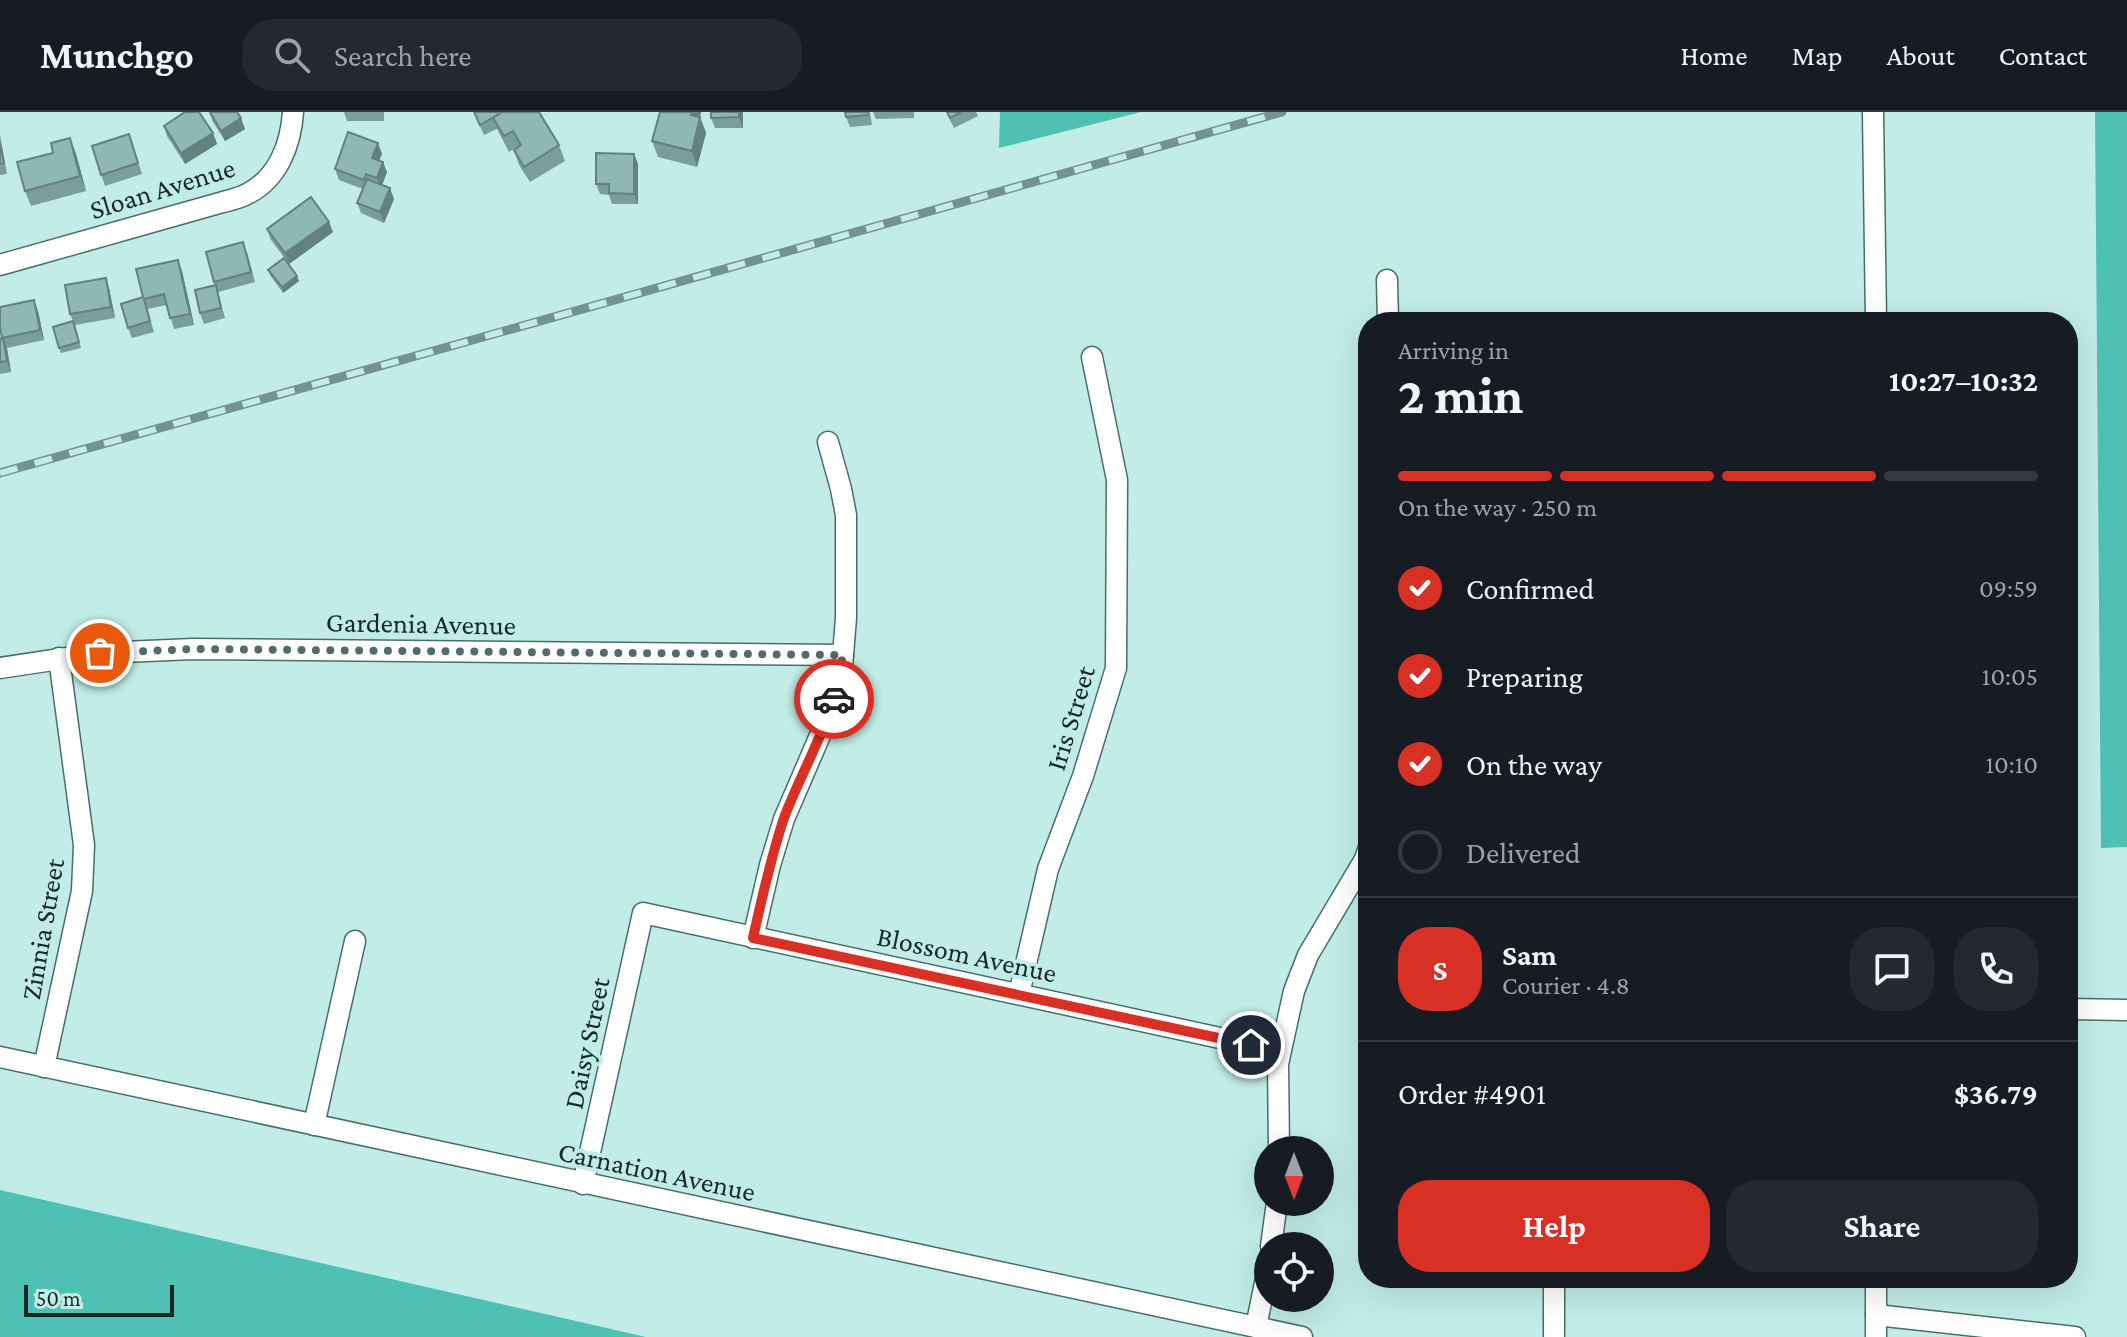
<!DOCTYPE html>
<meta charset="utf-8">
<style>
:root{--surface:#171b24;--page:#242831;--text:#f1f3f6;--muted:#9ea1a6;--line:#363941;--accent:#d93025}
body{margin:0;font-family:"Crimson Pro",serif;background:var(--page);color:var(--text);height:100vh;display:flex;flex-direction:column;font-size:30px;white-space:nowrap}
*{box-sizing:border-box;margin:0}
p{font-size:26px;color:var(--muted)}
.icon{flex:none;width:44px;height:44px;fill:none;stroke:currentColor;stroke-width:2;stroke-linecap:round;stroke-linejoin:round}
.map{position:relative;flex:1;overflow:hidden}
.panel{position:absolute;left:1358px;top:200px;width:720px;height:976px;display:flex;flex-direction:column;background:var(--surface);border-radius:32px;box-shadow:0 8px 32px #0002}
.panel>*{flex:none}
.needle{width:52px;rotate:180deg}
.tools{position:absolute;left:1254px;top:1024px;display:grid;gap:16px}
.tools a{display:grid;place-items:center;width:80px;height:80px;border-radius:50%;background:var(--surface);box-shadow:0 8px 32px #0002;font-size:40px}
.scale{position:absolute;left:24px;bottom:20px;width:150px;box-sizing:border-box;padding-left:8px;border:4px solid #172826;border-top:0;font-size:22px;line-height:28px;white-space:nowrap;color:#172826;-webkit-text-stroke:6px #c1ede6;paint-order:stroke}
.pin{position:absolute;display:grid;place-items:center;width:68px;height:68px;color:#fff;margin:-34px;border:4px solid #fff;border-radius:50%;box-shadow:0 2px 8px #0007}
.courier{position:absolute;display:grid;place-items:center;width:80px;height:80px;margin:-40px;border:6px solid #d93025;border-radius:50%;background:#fff;color:#222;box-shadow:0 2px 10px #0007}
.head em{font-style:normal;font-weight:700}
.head div{display:flex;flex-direction:column-reverse}
.head{display:flex;align-items:center;justify-content:space-between;height:136px;padding:0 40px}
h1{font-size:52px;font-weight:700;line-height:60px}
.bar{display:grid;grid-template-columns:repeat(4,1fr);gap:12px 8px;align-content:center;height:96px;padding:0 40px}
.bar i{height:10px;border-radius:6px;background:var(--line)}
.bar .on{background:var(--accent)}
.bar p{grid-column:span 4}
.line{display:flex;align-items:center;gap:20px;padding:0 40px;border-top:2px solid var(--line)}
.line div{flex:1}
.round{display:grid;place-items:center;flex:none;width:84px;height:84px;border-radius:32px;background:var(--page)}
ol{padding:0 40px;list-style:none}
li{display:flex;align-items:center;gap:24px;height:88px}
li p{margin-inline-start:auto}
li .icon{padding:8px;border-radius:50%;background:var(--accent);color:#fff;stroke-width:4}
li:last-child{color:var(--muted)}
li i{width:44px;height:44px;border:4px solid var(--line);border-radius:50%}
.cta{display:flex;gap:16px;margin-top:auto;padding:16px 40px}
.cta a{flex:1;height:92px;border-radius:32px;background:var(--accent);color:#fff;font-size:32px;font-weight:700;line-height:92px;text-align:center}
.cta a+a{background:var(--page);color:var(--text)}
header{display:flex;align-items:center;gap:48px;box-sizing:border-box;height:112px;padding:0 40px;background:var(--surface);border-bottom:2px solid var(--line)}
header strong{font-size:38px}
nav{display:flex;gap:44px;margin-inline-start:auto;font-size:28px}
.search{width:560px;height:72px;background:var(--page);display:flex;align-items:center;gap:20px;box-sizing:border-box;padding:0 28px;border-radius:32px;color:var(--muted);font-size:30px}
.map>svg:first-child{display:block}
.forest{fill:#4fc1b4}
.lines{fill:none;stroke-linecap:round;stroke-linejoin:round}
.minor-casing{stroke:#476f6a;stroke-width:23}
.minor{stroke:#fff;stroke-width:20}
.rail-casing{stroke:#74938f;stroke-width:9}
.rail{stroke:#c1ede6;stroke-width:6;stroke-dasharray:18;stroke-linecap:butt}
.wall{fill:#7a9e99}
.shaded-wall{fill:#63817d}
.building{fill:#8eb8b2;stroke:#63817d;stroke-width:2}
.done{stroke:#526d69;stroke-width:8;stroke-dasharray:0 14.4}
.route{stroke:#d93025;stroke-width:10}
.labels{text-anchor:middle;stroke-width:8;stroke-linejoin:round;paint-order:stroke}
.street-label{font-size:28px;fill:#172826;stroke:#c1ede6}
</style>
<header>
<strong>Munchgo</strong>
<div class="search"><svg class="icon" aria-label="search" viewBox="0 0 24 24"><circle cx="10" cy="10" r="6"/><path d="M15 15l6 6"/></svg>Search here</div>
<nav><a>Home</a><a>Map</a><a>About</a><a>Contact</a></nav>
</header>
<div class="map">
<svg width="2127" height="1225" viewBox="0 0 2127 1225">
<rect width="100%" height="100%" fill="#c1ede6"/>
<g class="forest">
<polygon points="1000,0 1141,0 999,36"/>
<polygon points="2095,0 2127,0 2127,735 2101,736"/>
<polygon points="0,1078 646,1225 0,1225"/>
</g>
<g class="lines">
<g class="minor-casing">
<g id="minor">
<polyline points="1873,0 1876,210"/>
<path d="M 0,153 L 223,90 C 231,88 240,86 247,82 C 278,67 291,32 293,0"/>
<polyline points="1387,168 1388,210"/>
<polyline points="0,556 100,541 193,537 843,543"/>
<polyline points="753,826 770,753 784,707 831,598 842,555 846,506 846,403 841,377 828,330"/>
<polyline points="1019,882 1048,757 1083,664 1116,556 1117,368 1092,245"/>
<polyline points="2068,897 2127,898"/>
<polyline points="0,945 1302,1225"/>
<polyline points="44,955 82,779 84,733 59,546"/>
<polyline points="314,1013 355,829"/>
<polyline points="1279,1038 1278,952 1294,879 1308,843 1365,747 1368,738"/>
<polyline points="583,1072 643,801 1280,939"/>
<polyline points="1271,1134 1277,1090"/>
<polyline points="1554,1166 1554,1225"/>
<polyline points="1876,1203 2075,1225"/>
<polyline points="1256,1215 1268,1156"/>
<polyline points="1876,1225 1876,1166"/>
</g>
</g>
<use href="#minor" class="minor"/>
<g class="rail-casing">
<polyline id="rail" points="0,361 1282,0"/>
</g>
<use href="#rail" class="rail"/>
</g>
<g class="wall">
<polygon points="209,0 245,17 225,29 213,10"/>
<polygon points="344,0 384,0 384,9 347,9"/>
<polygon points="474,0 498,0 499,2 559,33 565,49 530,70 519,53 514,38 518,34 509,40 497,17 484,23"/>
<polygon points="660,0 701,0 700,5 706,21 697,55 658,45 652,29"/>
<polygon points="711,0 743,0 743,16 715,16 711,6"/>
<polygon points="870,0 872,13 850,15 846,5"/>
<polygon points="873,0 914,0 914,6 876,7"/>
<polygon points="946,0 976,0 978,4 954,16"/>
<polygon points="164,14 213,21 217,32 185,52 167,24"/>
<polygon points="129,22 142,62 105,74 92,34"/>
<polygon points="0,23 7,62 0,63"/>
<polygon points="70,26 76,42 86,79 31,94 25,79"/>
<polygon points="382,42 379,48 387,60 382,73 394,87 384,111 361,101 357,91 363,77 339,68 335,57"/>
<polygon points="634,42 638,52 638,92 612,92 609,83 600,82 596,72"/>
<polygon points="267,117 333,120 289,152 271,128"/>
<polygon points="206,140 247,140 255,170 218,180 225,206 204,212 200,201 215,174"/>
<polygon points="268,158 299,169 283,181 270,163"/>
<polygon points="182,159 194,213 174,217 167,193 147,197 154,220 132,226 128,216 143,185"/>
<polygon points="109,176 115,206 75,213 81,236 61,241 59,236 73,209 70,202"/>
<polygon points="38,199 44,228 7,236 11,260 0,262 0,227 2,226"/>
</g>
<g class="shaded-wall">
<polygon points="692,0 701,0 696,19 691,3"/>
<polygon points="739,0 743,0 743,16 739,5"/>
<polygon points="700,5 706,21 697,55 692,39"/>
<polygon points="241,6 245,17 225,29 221,19"/>
<polygon points="213,21 217,32 185,52 181,41"/>
<polygon points="70,26 76,42 86,79 80,64"/>
<polygon points="378,31 382,42 376,56 372,46"/>
<polygon points="634,42 638,52 638,92 634,82"/>
<polygon points="383,50 387,60 381,76 377,66"/>
<polygon points="390,76 394,87 384,111 380,100"/>
<polygon points="329,110 333,120 289,152 285,141"/>
<polygon points="178,148 182,159 194,213 190,202"/>
<polygon points="297,164 299,169 283,181 282,175"/>
<polygon points="106,166 109,176 115,206 111,195"/>
<polygon points="34,188 38,199 44,228 40,218"/>
<polygon points="3,226 7,237 11,260 7,249"/>
</g>
<g class="building">
<polygon points="185,0 199,0 213,21 181,41 164,14"/>
<polygon points="210,0 237,0 241,6 221,19"/>
<polygon points="474,0 498,0 499,2 480,13"/>
<polygon points="502,0 539,0 559,33 524,55 514,38 521,33 513,19 504,24 493,6"/>
<polygon points="660,0 692,0 691,3 700,5 692,39 652,29"/>
<polygon points="711,0 739,0 739,5 711,6"/>
<polygon points="845,0 868,0 868,3 846,5"/>
<polygon points="947,0 962,0 950,6"/>
<polygon points="348,20 378,31 372,46 383,50 377,66 366,62 364,68 335,57"/>
<polygon points="129,22 138,51 101,63 92,34"/>
<polygon points="70,26 80,64 25,79 17,50 53,41 51,31"/>
<polygon points="0,31 4,51 0,52"/>
<polygon points="596,41 634,42 634,82 609,81 609,72 596,72"/>
<polygon points="367,67 390,76 380,100 357,91"/>
<polygon points="311,85 329,110 285,141 267,117"/>
<polygon points="243,130 251,160 214,170 206,140"/>
<polygon points="284,146 297,164 282,175 268,158"/>
<polygon points="178,148 190,202 170,206 164,182 144,187 150,209 128,216 121,192 143,185 136,157"/>
<polygon points="106,166 111,195 70,202 65,173"/>
<polygon points="216,173 221,196 200,201 195,178"/>
<polygon points="34,188 40,218 2,226 0,215 0,195"/>
<polygon points="73,209 79,230 59,236 53,215"/>
<polygon points="3,226 7,249 0,250 0,227"/>
</g>
<g class="lines">
<polyline class="done" points="100,541 193,537 843,543 834,587"/>
<path class="route" d="M 834,587 C 821,628 799,666 784,706 C 771,745 762,785 753,826 L 1251,933"/>
</g>
<g class="labels">
<g class="street-label">
<text transform="translate(162 76) rotate(-17)" y="10">Sloan Avenue</text>
<text transform="translate(421 511) rotate(1)" y="10">Gardenia Avenue</text>
<text transform="translate(1070 606) rotate(-73)" y="10">Iris Street</text>
<text transform="translate(42 817) rotate(-80)" y="10">Zinnia Street</text>
<text transform="translate(967 842) rotate(12)" y="10">Blossom Avenue</text>
<text transform="translate(586 931) rotate(-78)" y="10">Daisy Street</text>
<text transform="translate(657 1059) rotate(12)" y="10">Carnation Avenue</text>
</g>
</g>
</svg>
<div class="tools">
<a><svg class="needle" viewBox="-14 -14 28 28"><path d="M0-13l5 13h-10z" fill="#e53935"/><path d="M0 13l5-13h-10z" fill="#9ea1a6"/></svg></a>
<a><svg class="icon" aria-label="locate" viewBox="0 0 24 24"><circle cx="12" cy="12" r="6"/><path d="M12 2v4M12 18v4M2 12h4M18 12h4"/></svg></a>
</div>
<div class="scale">50 m</div>
<div class="pin" style="left:100px;top:541px;background:#ea580c"><svg class="icon" aria-label="bag" viewBox="0 0 24 24"><path d="M5 8h14l-1 12H6zM9 8a3 3 0 0 1 6 0"/></svg></div>
<div class="pin" style="left:1251px;top:933px;background:#1f2937"><svg class="icon" aria-label="home" viewBox="0 0 24 24"><path d="M3 11l9-7 9 7M6 9v11h12V9"/></svg></div>
<div class="courier" style="left:834px;top:587px"><svg class="icon" aria-label="car" viewBox="0 0 24 24"><path d="M5 17H2v-5l4-1 3-4h7l3 4 3 1v5h-3M9 17h6M6 11h13"/><circle cx="7" cy="17" r="2"/><circle cx="17" cy="17" r="2"/></svg></div>
<section class="panel">
<div class="head"><div><h1>2 min</h1><p>Arriving in</p></div><em>10:27–10:32</em></div>
<div class="bar"><i class="on"></i><i class="on"></i><i class="on"></i><i></i><p>On the way · 250 m</p></div>
<ol>
<li><svg class="icon" aria-label="check" viewBox="0 0 24 24"><path d="M5 12l5 5 9-10"/></svg>Confirmed<p>09:59</p></li>
<li><svg class="icon" aria-label="check" viewBox="0 0 24 24"><path d="M5 12l5 5 9-10"/></svg>Preparing<p>10:05</p></li>
<li><svg class="icon" aria-label="check" viewBox="0 0 24 24"><path d="M5 12l5 5 9-10"/></svg>On the way<p>10:10</p></li>
<li><i></i>Delivered</li>
</ol>
<div class="line" style="height:144px"><b class="round" style="background:var(--accent);color:#fff">S</b><div><b>Sam</b><p>Courier · 4.8</p></div><a class="round"><svg class="icon" aria-label="chat" viewBox="0 0 24 24"><path d="M4 5h16v11H9l-5 4z"/></svg></a><a class="round"><svg class="icon" aria-label="phone" viewBox="0 0 24 24"><path d="M5 4h4l2 5-3 2q2 4 5 5l2-3 5 2v4C11 20 4 13 5 4z"/></svg></a></div>
<div class="line" style="height:104px"><div>Order #4901</div><b>$36.79</b></div>
<div class="cta"><a>Help</a><a>Share</a></div>
</section>
</div>
